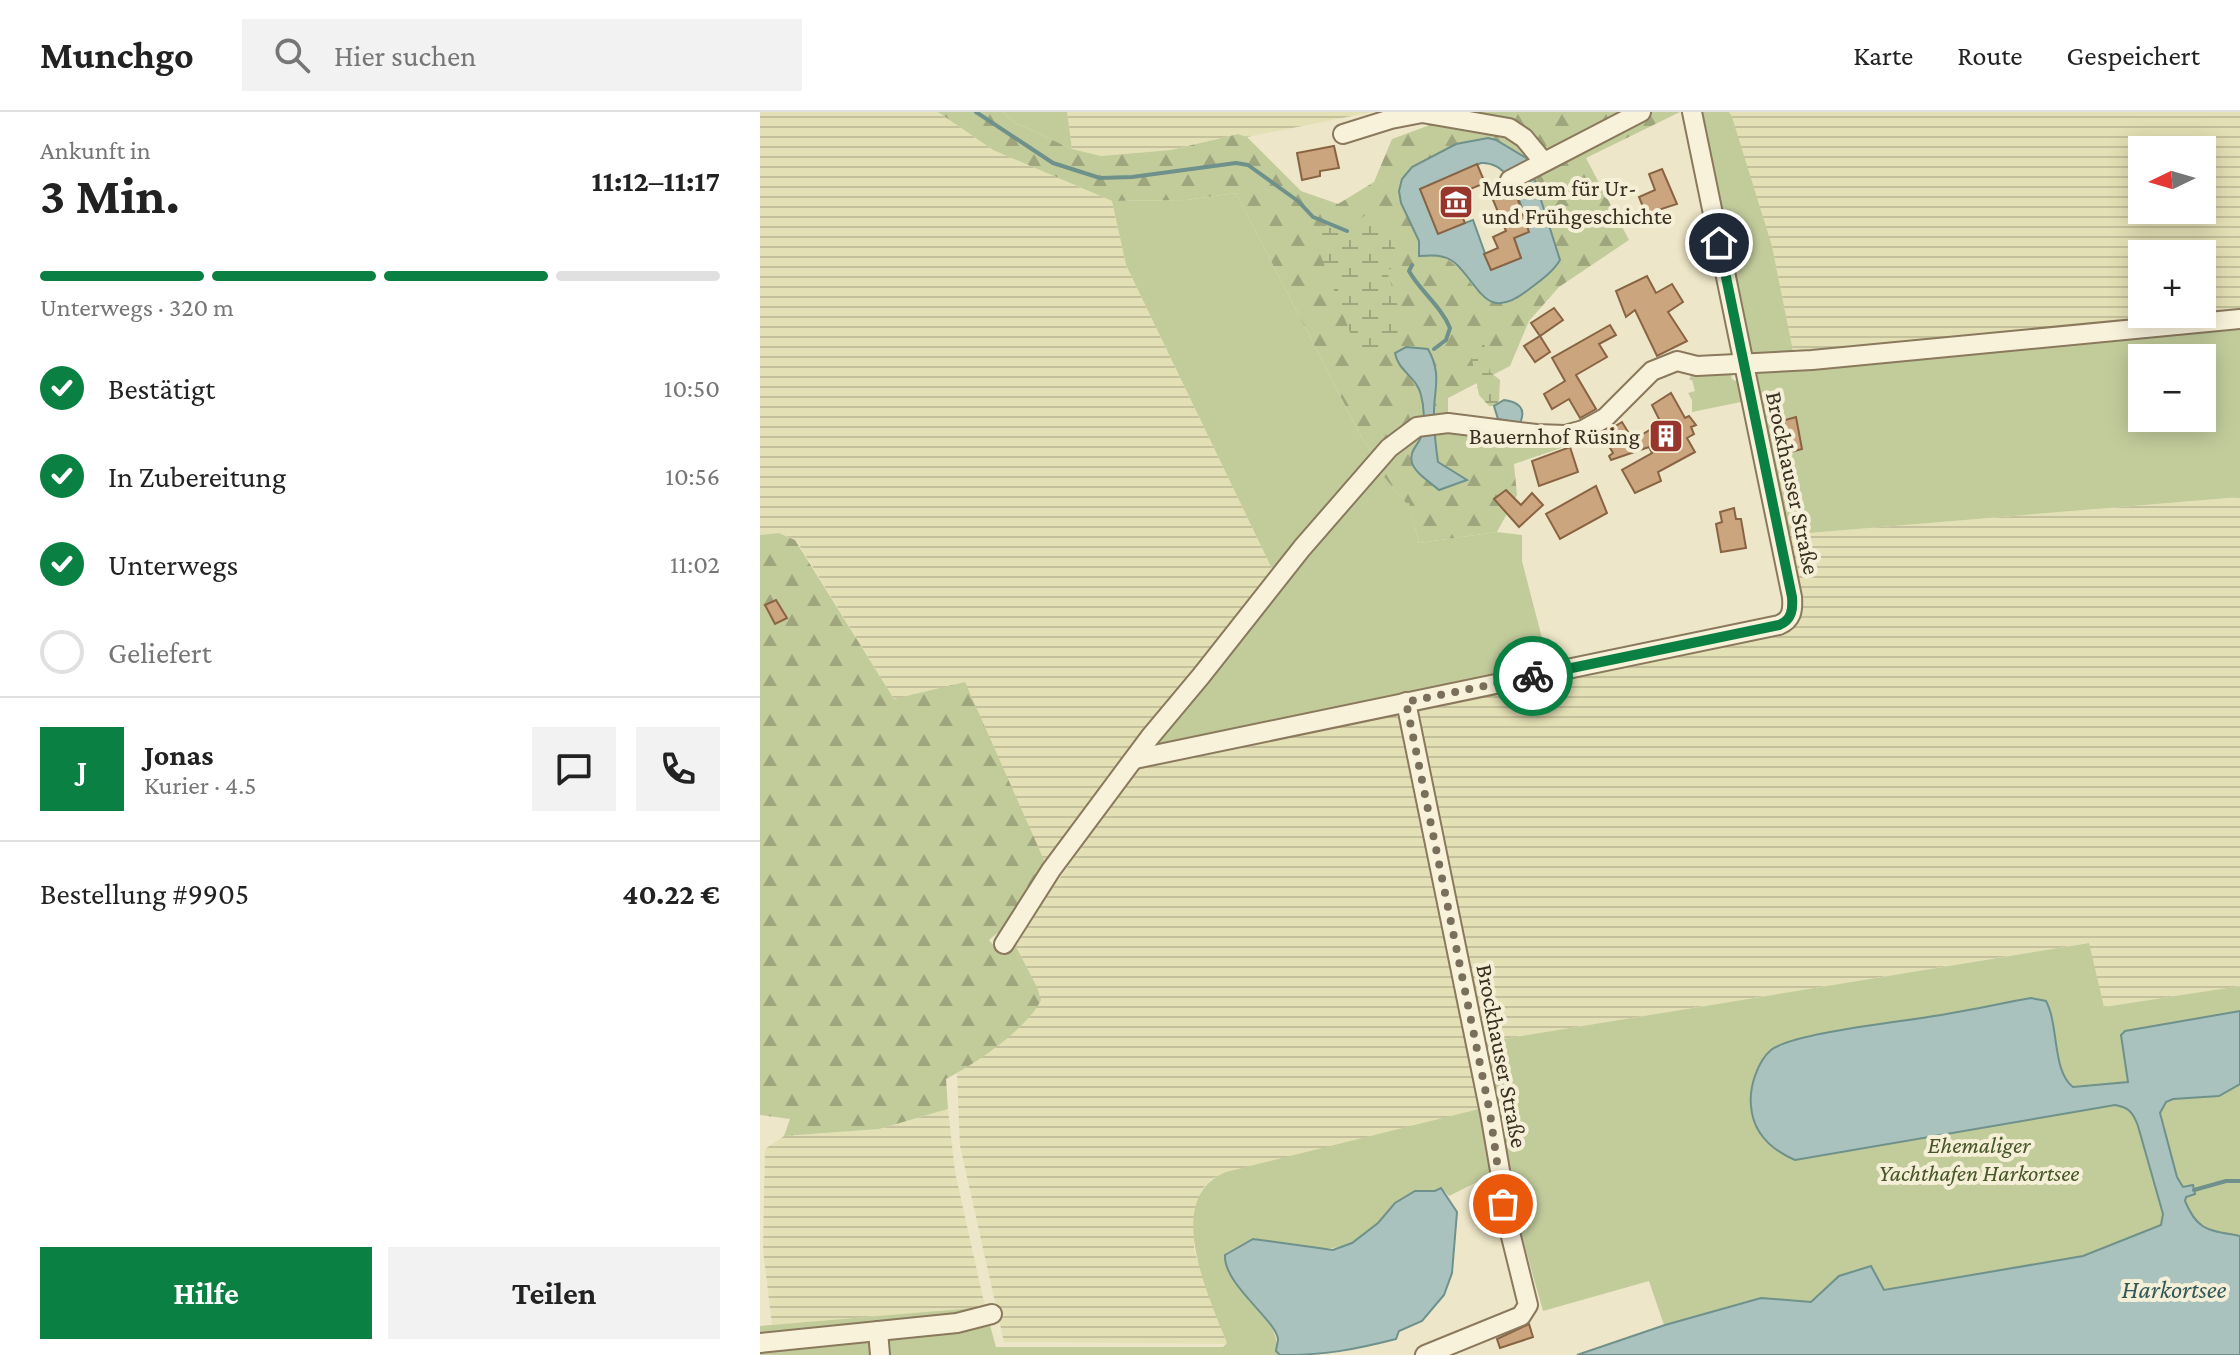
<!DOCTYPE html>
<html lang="de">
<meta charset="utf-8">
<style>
:root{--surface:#fff;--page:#f2f2f2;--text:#222;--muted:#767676;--line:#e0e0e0;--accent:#0b8043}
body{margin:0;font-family:"Crimson Pro",serif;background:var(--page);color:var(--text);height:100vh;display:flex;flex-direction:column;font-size:30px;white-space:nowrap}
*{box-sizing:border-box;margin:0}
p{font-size:26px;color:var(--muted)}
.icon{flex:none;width:44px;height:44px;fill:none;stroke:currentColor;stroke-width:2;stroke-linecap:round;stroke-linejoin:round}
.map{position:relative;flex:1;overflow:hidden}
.drawer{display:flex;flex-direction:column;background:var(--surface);width:760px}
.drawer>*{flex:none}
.needle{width:52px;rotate:265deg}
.tools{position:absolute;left:1368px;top:24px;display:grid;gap:16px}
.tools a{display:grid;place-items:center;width:88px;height:88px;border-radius:0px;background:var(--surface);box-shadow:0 4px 20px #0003;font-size:40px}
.pin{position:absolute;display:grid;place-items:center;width:68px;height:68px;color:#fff;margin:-34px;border:4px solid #fff;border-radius:50%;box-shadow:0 2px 8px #0007}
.courier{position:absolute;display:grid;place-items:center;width:80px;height:80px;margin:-40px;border:6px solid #0b8043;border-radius:50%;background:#fff;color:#222;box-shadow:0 2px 10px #0007}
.overview em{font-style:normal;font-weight:700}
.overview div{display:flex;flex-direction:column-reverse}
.overview{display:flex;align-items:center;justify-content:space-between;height:136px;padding:0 40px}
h1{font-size:52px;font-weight:700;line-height:60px}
.bar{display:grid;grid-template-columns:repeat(4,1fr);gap:12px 8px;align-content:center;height:96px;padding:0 40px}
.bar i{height:10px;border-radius:6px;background:var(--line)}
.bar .current{background:var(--accent)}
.bar p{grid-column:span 4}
.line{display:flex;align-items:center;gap:20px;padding:0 40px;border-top:2px solid var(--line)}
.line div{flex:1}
.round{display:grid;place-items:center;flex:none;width:84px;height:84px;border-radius:0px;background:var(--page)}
ol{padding:0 40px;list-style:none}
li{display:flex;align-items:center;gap:24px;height:88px}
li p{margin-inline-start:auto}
li .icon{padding:8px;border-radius:50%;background:var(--accent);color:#fff;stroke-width:4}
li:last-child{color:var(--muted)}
li i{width:44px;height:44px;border:4px solid var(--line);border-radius:50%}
.button{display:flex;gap:16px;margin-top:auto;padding:16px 40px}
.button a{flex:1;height:92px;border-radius:0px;background:var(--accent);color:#fff;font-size:32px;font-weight:700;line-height:92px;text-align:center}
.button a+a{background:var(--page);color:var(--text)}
header{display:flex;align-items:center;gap:48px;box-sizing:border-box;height:112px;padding:0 40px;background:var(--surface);border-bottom:2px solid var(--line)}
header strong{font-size:38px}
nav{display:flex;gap:44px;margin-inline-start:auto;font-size:28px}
.search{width:560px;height:72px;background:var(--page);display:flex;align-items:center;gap:20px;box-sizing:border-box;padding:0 28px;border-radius:0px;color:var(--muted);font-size:30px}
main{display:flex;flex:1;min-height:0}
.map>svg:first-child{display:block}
.farmland{fill:url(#farmland-rules);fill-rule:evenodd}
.green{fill:#c2cc9b;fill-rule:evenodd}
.forest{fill:url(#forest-firs);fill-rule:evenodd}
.wetland{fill:url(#wetland-marsh)}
.water{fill:#a9c2bd;stroke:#6f918b;stroke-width:2;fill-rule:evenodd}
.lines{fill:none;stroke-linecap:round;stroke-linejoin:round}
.stream{stroke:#6f918b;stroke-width:4}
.building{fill:#cba57e;stroke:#896443;stroke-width:2}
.minor-casing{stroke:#8a795d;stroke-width:22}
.minor{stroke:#f9f2db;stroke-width:18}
.done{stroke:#796f5b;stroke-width:8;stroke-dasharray:0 14.4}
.route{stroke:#0b8043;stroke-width:10}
.labels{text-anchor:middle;stroke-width:8;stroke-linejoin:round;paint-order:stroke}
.poi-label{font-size:24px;fill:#3a2f20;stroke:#f5efd7;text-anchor:start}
.street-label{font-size:24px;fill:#3a2f20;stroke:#f5efd7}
.park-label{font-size:24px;font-style:italic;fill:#465627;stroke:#f5efd7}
.water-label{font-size:26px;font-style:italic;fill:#30595a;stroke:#f5efd7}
</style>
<header>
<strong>Munchgo</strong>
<div class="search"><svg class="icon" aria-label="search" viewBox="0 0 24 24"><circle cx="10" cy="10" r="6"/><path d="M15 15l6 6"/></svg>Hier suchen</div>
<nav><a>Karte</a><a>Route</a><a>Gespeichert</a></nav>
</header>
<main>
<section class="drawer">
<div class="overview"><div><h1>3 Min.</h1><p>Ankunft in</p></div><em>11:12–11:17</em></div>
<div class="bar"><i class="current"></i><i class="current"></i><i class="current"></i><i></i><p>Unterwegs · 320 m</p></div>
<ol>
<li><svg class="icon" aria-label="check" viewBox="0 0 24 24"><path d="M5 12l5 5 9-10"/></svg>Bestätigt<p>10:50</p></li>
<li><svg class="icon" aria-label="check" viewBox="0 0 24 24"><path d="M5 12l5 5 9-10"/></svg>In Zubereitung<p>10:56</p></li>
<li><svg class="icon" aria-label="check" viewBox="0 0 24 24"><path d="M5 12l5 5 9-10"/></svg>Unterwegs<p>11:02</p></li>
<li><i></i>Geliefert</li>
</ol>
<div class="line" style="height:144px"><b class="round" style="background:var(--accent);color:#fff">J</b><div><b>Jonas</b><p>Kurier · 4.5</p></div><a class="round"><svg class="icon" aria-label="chat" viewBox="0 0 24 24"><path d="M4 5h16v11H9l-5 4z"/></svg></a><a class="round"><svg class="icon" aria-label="phone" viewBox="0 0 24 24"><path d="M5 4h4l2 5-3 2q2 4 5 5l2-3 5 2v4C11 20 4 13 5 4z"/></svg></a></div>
<div class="line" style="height:104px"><div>Bestellung #9905</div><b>40.22 €</b></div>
<div class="button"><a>Hilfe</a><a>Teilen</a></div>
</section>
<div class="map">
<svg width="1480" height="1243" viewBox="0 0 1480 1243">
<defs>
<pattern id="farmland-rules" width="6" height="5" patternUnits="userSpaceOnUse" patternTransform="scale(2)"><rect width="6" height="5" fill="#e4e0b5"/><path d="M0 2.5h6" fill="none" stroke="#c4c09b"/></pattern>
<pattern id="forest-firs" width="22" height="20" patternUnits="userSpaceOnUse" patternTransform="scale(2)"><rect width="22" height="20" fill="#c2cc9b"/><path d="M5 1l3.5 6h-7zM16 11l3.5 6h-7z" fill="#9fa67e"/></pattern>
<pattern id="wetland-marsh" width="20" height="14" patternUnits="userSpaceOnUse" patternTransform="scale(2)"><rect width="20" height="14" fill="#c2cc9b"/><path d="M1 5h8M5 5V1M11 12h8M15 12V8" fill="none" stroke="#9fa67e"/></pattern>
</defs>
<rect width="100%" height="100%" fill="#eee6c8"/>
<g class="farmland">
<polygon points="0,0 178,0 233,38 352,89 366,153 516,465 288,757 134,587 36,428 19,421 0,423"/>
<polygon points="307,0 612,0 487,25 478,22 411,38 341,44 312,37"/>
<path d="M 969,0 L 1480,0 L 1480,202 L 1034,244 L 1012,134 ZM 1382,38 L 1442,38 L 1442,98 L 1382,98 ZM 1382,142 L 1442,142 L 1442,202 L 1382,202 Z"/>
<polygon points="1480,385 1480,874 1344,895 1328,831 719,931 656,596 1027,515 1025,423"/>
<polygon points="632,600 641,608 724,996 453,1066 442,1077 437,1095 434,1138 467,1232 244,1230 200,1034 197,961 240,932 277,875 254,831 371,665 381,657 391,652"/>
<polygon points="188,997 195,1060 225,1195 12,1213 3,1138 5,1037 24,1024 119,1017"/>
</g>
<g class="green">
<polygon points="242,0 307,0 312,37 254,10"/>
<polygon points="938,0 969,0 972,5 1012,134 1034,244 995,243 990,238"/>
<polygon points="476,81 603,328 613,341 516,465 366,153 352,89 426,88"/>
<path d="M 1480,214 L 1480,385 L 1025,423 L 993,260 ZM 1382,246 L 1442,246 L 1442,306 L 1382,306 Z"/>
<polygon points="932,261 976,261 971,262 972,267 976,269 979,266 986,289 932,300 932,288 928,281 935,279 932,268 929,268"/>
<polygon points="617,356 646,391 649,390 659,431 737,420 762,423 762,449 789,553 394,636 394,625"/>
<path d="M 1329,831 L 1344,895 L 1480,874 L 1480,1243 L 976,1193 L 904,1213 L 889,1169 L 783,1199 L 744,1061 L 721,1068 L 689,1084 L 681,1076 C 665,1083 650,1078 635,1091 C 629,1096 625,1105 619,1110 C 595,1135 579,1139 546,1135 L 488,1188 C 502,1204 520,1217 516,1239 L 520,1243 L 0,1243 L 0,1214 L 225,1195 L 236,1235 L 463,1235 L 467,1231 C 450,1187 401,1086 466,1060 L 731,994 L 719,931 Z"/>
</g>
<g class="forest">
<path d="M 178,0 L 242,0 L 254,10 L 312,37 L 341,44 L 411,38 L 478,22 L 487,25 L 541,79 L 578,92 L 614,70 L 632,27 L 705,0 L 920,0 L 826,46 L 869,128 L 799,175 L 769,209 L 750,254 L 688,286 L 688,316 L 819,326 L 813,332 L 754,352 L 757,383 L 737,420 L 659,431 L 649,391 L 646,391 L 609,347 L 613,341 L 603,328 L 476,81 L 426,88 L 352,89 L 233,38 ZM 696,32 L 772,61 L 800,148 L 778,171 L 717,179 C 702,160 689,138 662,144 L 652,55 Z"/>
<path d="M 19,421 L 35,428 L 134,587 L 205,570 L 288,757 L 246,814 L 229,828 L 242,843 L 254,831 L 277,875 L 281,888 C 266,918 215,952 186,967 L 188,997 L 119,1017 L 24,1024 L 30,1007 L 0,1003 L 0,423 Z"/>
</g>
<g class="wetland">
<polygon points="613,97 640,145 643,161 626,156 644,214 623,234 616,250 603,254 549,113 587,118"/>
<polygon points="724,231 730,260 740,268 739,289 734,294 729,294 719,283 711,242"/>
</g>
<g class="water">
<path d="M 728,26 L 736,28 L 768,47 L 800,148 C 793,160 780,169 768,178 C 726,211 721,175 695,151 C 684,142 672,143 659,144 L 659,129 L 641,91 L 639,79 L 642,67 L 652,55 L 696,32 ZM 721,51 C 751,50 757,85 767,109 L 765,110 L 768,117 L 766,121 L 754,126 L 761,146 L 731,158 L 713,108 L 678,121 L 660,77 Z"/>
<path d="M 646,235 L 668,237 C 683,264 673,278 674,305 C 674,320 676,336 678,350 L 707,368 L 679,378 C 670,370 656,362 652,351 C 648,339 660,332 662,322 C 665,311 664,294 661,283 C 657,265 638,259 635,241 Z"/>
<path d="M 744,288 C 758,290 767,296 760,311 L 738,307 L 734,294 Z"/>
<path d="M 1271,886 L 1286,889 C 1299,913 1292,959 1313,975 L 1368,970 L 1361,923 L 1365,919 L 1480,899 L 1480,972 L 1459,984 L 1413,987 L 1406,990 L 1400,1001 L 1417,1065 L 1423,1075 L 1433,1073 L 1435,1082 L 1426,1085 L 1425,1089 C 1438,1120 1449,1118 1480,1124 L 1480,1243 L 817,1243 L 905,1213 L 1001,1186 L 1051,1190 L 1079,1164 L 1111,1154 L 1124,1178 L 1323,1144 L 1401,1113 L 1403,1102 L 1378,1014 C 1373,1000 1368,995 1355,993 L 1035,1048 C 1012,1038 993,1021 991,994 C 989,976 997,950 1011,938 C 1033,921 1141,910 1174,904 C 1206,899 1238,892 1271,886 Z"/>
<path d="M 681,1076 L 697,1100 L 692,1161 L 684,1183 L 662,1209 L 639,1219 L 636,1227 C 593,1238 566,1243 520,1243 L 516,1239 C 516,1238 518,1229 518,1227 C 516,1208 463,1172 465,1143 L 493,1127 L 573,1138 L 592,1131 L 618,1111 L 635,1091 L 655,1079 L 675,1079 Z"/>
</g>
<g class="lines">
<g class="stream">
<polyline points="216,0 293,51 340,66 372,65 476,51 488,53 538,89 553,105 587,119"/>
<path d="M 652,153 L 649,159 C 660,179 681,194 690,216 L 686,228 L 674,237"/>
<polyline points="1434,1078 1466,1069 1480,1069"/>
</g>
</g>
<g class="building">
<polygon points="574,34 579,56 560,59 560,64 542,68 537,41"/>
<polygon points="717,52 725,71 693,84 705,111 678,122 660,77"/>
<polygon points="902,57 917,92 886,102 879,85 895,78 889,62"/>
<polygon points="743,78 755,79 769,120 754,126 761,146 731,158 724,142 738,136 733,125 746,119 731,83"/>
<polygon points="887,164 896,181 912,172 923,190 908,200 927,229 897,244 875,198 866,205 856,179"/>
<polygon points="794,196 803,208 780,224 771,211"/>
<polygon points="850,213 856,223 839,232 847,245 816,263 836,297 820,306 809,287 792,297 784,282 805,269 792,246"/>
<polygon points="780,224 790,240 775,250 764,234"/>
<polygon points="911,281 925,306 929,304 936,313 931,315 934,322 927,326 935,340 898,360 901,369 875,381 862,358 892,341 889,335 851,348 849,344 853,341 842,322 862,310 873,328 901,311 892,293"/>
<polygon points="1036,305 1042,337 1027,341 1024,321 1020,322 1018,310"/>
<polygon points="810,335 818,360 779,374 772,349"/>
<polygon points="836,374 847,401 800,427 786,402"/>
<polygon points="746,378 761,393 772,381 783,393 759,415 734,387"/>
<polygon points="974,396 976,407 981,407 986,436 961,440 956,412 962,410 960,400"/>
<polygon points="16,488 27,506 15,512 5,493"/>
<polygon points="769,1212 773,1225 740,1236 737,1227"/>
</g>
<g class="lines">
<g class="minor-casing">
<g id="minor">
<polyline points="583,22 631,7 662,1 749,16 764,26 783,49"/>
<polyline points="750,68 881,0"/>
<polyline points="646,590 730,1001 743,1076 743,1092 768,1193 761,1204 665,1243"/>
<path d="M 375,647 L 1019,513 C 1032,508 1033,498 1032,485 L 932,0"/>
<polyline points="244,832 291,758 390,625 441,564 542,436 629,336 657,315 688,311 776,322 805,323 823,318 845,306 892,259 917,249 937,254 1052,248 1480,207"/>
<polyline points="118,1219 120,1243"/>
<polyline points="0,1231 197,1211 232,1202"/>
</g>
</g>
<use href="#minor" class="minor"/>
</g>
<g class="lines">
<polyline class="done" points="743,1092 730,1001 646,590 773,564"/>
<path class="route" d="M 773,564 L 1019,513 C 1032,508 1033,497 1032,485 L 959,131"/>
</g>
<defs>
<g id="museum-square" transform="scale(1.8)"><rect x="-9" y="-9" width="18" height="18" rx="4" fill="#98362e" stroke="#f5efd7"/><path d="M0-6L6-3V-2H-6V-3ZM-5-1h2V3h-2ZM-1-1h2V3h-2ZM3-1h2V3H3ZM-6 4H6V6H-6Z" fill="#fff"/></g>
<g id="building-square" transform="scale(1.8)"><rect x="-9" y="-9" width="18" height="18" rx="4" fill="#98362e" stroke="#f5efd7"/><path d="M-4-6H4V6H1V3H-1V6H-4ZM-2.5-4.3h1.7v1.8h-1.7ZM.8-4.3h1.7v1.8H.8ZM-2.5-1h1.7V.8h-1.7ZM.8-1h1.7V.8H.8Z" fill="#fff"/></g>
</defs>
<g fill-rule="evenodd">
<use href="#museum-square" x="696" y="90"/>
<use href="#building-square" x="906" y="324"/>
</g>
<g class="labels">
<g class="poi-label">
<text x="722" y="84">Museum für Ur-<tspan x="722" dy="28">und Frühgeschichte</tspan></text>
<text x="880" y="332" text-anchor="end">Bauernhof Rüsing</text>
</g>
<g class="street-label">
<text transform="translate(1033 371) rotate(78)" y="8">Brockhauser Straße</text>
<text transform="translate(742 944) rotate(79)" y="8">Brockhauser Straße</text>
</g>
<g class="park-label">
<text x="1219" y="1041">Ehemaliger<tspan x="1219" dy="28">Yachthafen Harkortsee</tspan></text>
</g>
<g class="water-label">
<text x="1414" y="1186">Harkortsee</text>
</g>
</g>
</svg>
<div class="tools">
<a><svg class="needle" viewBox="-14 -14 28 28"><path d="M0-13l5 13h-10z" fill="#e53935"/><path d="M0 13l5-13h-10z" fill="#767676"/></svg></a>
<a>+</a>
<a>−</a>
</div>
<div class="pin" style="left:743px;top:1092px;background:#ea580c"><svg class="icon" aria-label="bag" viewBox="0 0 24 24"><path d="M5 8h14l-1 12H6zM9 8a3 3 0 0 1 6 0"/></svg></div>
<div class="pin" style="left:959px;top:131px;background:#1f2937"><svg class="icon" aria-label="home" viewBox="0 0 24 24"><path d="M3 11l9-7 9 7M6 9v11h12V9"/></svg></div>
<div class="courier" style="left:773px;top:564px"><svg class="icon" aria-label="bike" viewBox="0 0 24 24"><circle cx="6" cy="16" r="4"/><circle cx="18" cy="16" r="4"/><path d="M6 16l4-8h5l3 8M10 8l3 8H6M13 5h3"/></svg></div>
</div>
</main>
